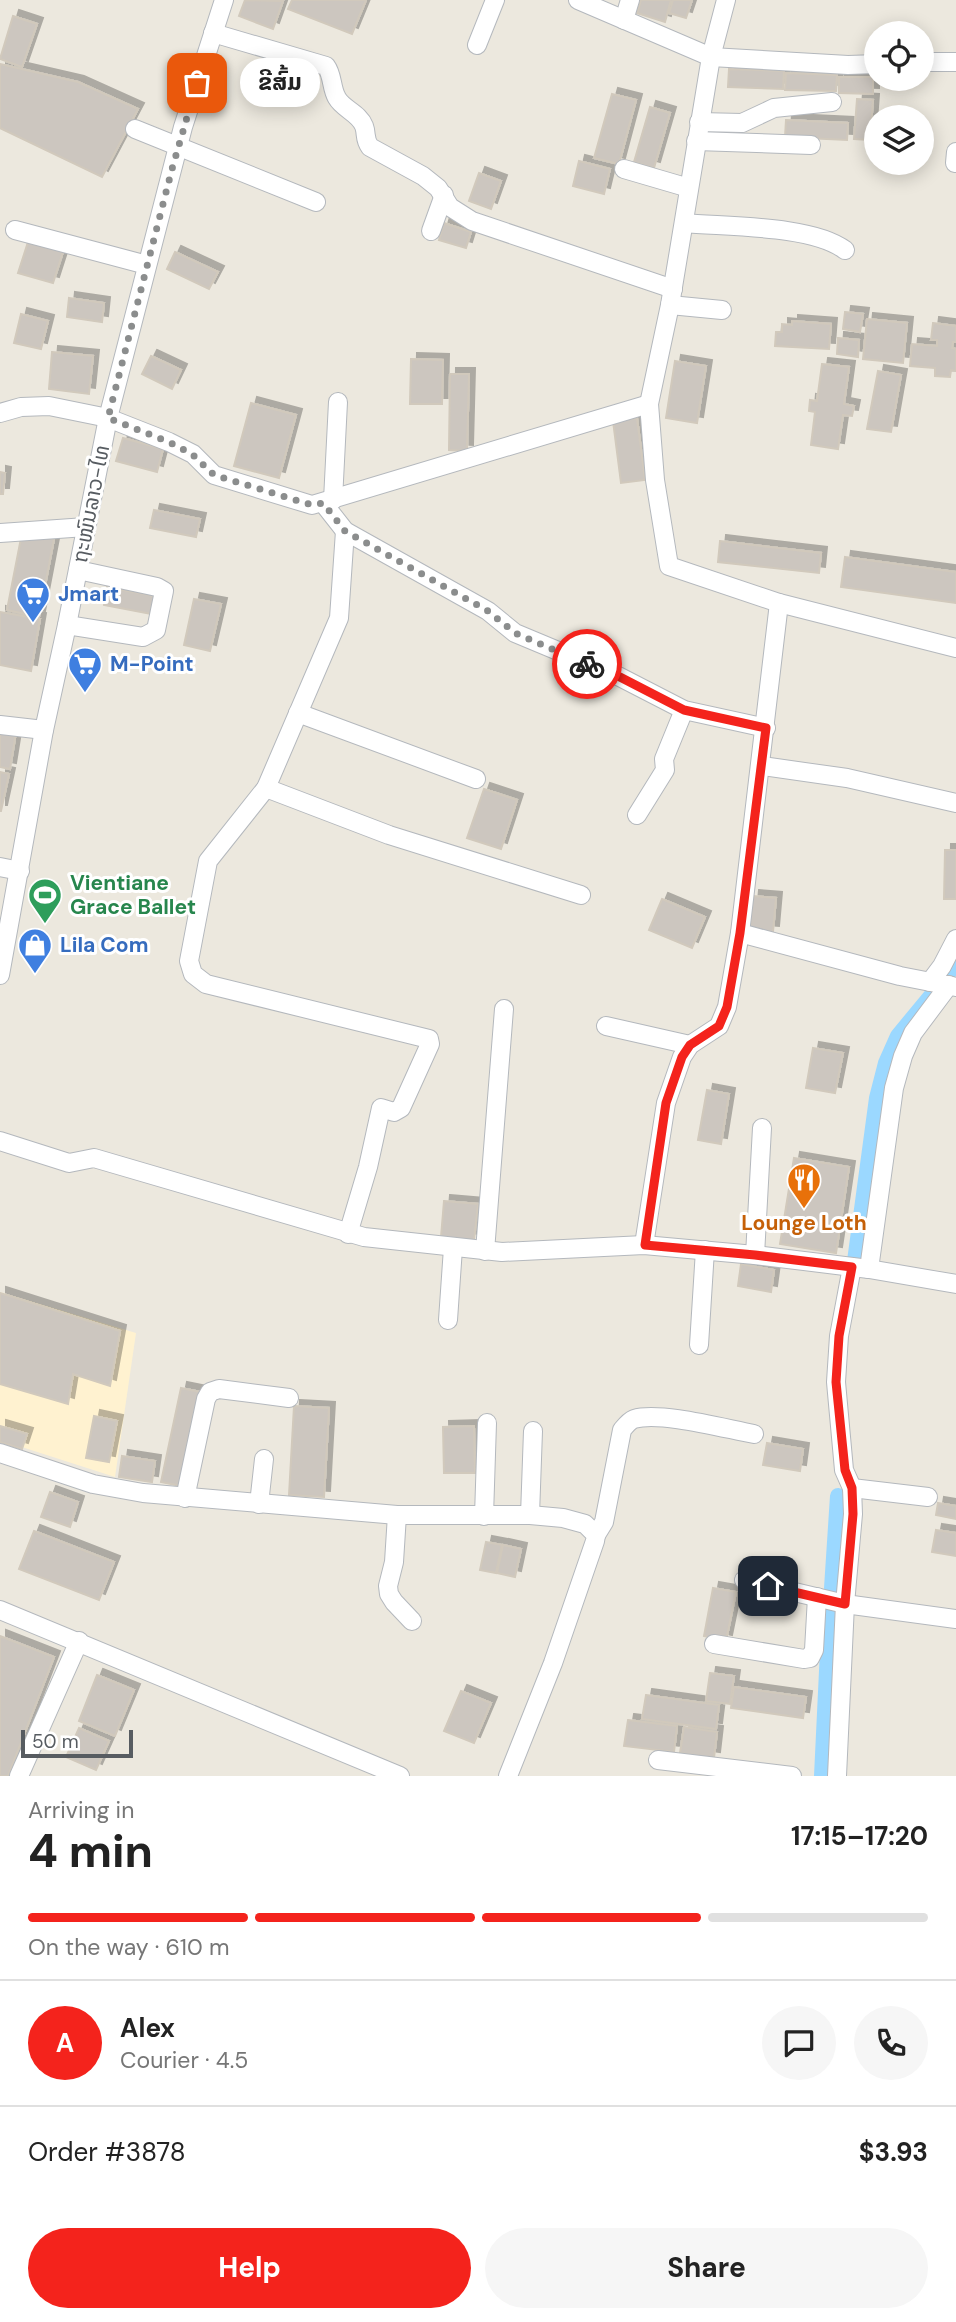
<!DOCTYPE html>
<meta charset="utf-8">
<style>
:root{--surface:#fff;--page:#f6f6f6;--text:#222;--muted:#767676;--line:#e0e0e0;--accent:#f4231c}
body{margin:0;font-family:"DM Sans","Noto Sans Lao",sans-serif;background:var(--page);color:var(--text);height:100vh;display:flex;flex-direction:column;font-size:26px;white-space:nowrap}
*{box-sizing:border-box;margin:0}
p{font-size:23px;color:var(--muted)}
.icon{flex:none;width:38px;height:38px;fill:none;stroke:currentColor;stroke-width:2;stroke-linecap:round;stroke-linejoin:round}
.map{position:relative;height:1776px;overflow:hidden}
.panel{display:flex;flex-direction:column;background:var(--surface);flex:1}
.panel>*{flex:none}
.fabs{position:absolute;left:864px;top:21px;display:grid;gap:14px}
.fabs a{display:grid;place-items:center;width:70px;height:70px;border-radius:50%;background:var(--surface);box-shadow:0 4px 18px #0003;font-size:35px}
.scale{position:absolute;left:21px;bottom:18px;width:112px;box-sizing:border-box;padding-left:7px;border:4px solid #575c61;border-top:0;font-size:19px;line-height:24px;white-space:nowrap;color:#575c61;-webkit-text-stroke:5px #fff;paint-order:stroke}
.pin{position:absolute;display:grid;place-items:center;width:60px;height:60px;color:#fff;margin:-30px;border-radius:14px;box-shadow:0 4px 10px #0006}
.courier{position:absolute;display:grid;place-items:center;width:70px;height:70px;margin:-35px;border:5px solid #f4231c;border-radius:50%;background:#fff;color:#222;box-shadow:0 2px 9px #0007}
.bubble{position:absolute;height:49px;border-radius:24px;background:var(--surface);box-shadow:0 4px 18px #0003;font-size:23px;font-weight:700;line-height:49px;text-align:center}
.summary em{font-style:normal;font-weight:700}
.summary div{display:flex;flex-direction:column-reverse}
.summary{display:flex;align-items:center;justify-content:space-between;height:119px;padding:0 28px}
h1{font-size:46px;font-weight:700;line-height:52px}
.bar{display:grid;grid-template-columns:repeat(4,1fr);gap:10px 7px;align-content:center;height:84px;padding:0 28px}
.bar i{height:9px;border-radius:5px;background:var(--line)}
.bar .on{background:var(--accent)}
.bar p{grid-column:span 4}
.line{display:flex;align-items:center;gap:18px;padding:0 28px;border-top:2px solid var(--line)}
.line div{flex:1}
.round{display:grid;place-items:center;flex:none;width:74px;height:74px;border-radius:37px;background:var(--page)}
.cta{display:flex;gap:14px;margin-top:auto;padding:14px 28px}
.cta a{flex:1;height:80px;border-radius:42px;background:var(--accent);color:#fff;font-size:28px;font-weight:700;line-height:80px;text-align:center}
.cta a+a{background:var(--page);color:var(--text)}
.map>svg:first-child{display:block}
.commercial{fill:#fff2d0}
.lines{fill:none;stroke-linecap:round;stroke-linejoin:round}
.canal{stroke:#9bd8ff;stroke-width:16}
.building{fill:#ccc6bf;stroke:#d1c9bc;stroke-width:2;filter:url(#shadow)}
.minor-casing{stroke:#b4b8bd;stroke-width:20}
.minor{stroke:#fff;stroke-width:18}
.done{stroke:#8b8d8d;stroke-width:7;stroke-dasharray:0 12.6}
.route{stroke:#f4231c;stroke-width:9}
.labels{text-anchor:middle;stroke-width:6;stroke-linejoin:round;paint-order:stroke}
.street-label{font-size:21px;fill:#575c61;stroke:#fff}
.shop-label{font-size:21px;font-weight:bold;fill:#366cbe;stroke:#fff;text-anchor:start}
.leisure-label{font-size:21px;font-weight:bold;fill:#27864d;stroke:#fff;text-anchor:start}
.food-label{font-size:21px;font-weight:bold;fill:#c56008;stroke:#fff}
</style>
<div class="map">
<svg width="956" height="1776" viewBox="0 0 956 1776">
<defs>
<filter id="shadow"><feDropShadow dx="6" dy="-6" stdDeviation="0" flood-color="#0004"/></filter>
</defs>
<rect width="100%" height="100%" fill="#ece8de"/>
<polygon class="commercial" points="0,1292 136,1333 115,1477 0,1440"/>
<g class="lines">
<g class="canal">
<polyline points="949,972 956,961"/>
<polyline points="855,1261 877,1098 886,1063 898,1036 931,996"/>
<polyline points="832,1588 838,1496"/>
<polyline points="822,1776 830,1608"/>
</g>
</g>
<g class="building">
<polygon points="245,0 283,1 273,29 239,16"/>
<polygon points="292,0 366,0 352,34 288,9"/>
<polygon points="641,0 671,0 665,22 637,13"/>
<polygon points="673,0 692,0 686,18 669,13"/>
<polygon points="13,16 37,24 22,67 0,59"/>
<polygon points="0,64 78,82 138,109 102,177 0,128"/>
<polygon points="729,69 784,71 783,89 728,87"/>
<polygon points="786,73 837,75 836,91 785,90"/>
<polygon points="839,77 873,77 873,94 839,93"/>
<polygon points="612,94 636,100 619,164 594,158"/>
<polygon points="857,99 873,100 870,140 854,139"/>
<polygon points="650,107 670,113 654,168 634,162"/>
<polygon points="786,120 848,123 847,140 785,137"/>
<polygon points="579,161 610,169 604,194 573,186"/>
<polygon points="479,173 501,181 491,209 469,201"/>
<polygon points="444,223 471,232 466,248 439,240"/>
<polygon points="28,242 63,252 53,283 18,273"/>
<polygon points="175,252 218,272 209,289 167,269"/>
<polygon points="69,298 104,303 102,322 67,317"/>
<polygon points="845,312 863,314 860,332 843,329"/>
<polygon points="21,314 48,321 41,349 14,343"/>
<polygon points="867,319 907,323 903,363 863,359"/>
<polygon points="792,321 831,324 829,349 775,346 776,332 782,332 782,324 792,325"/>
<polygon points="933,323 956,326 956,342 953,342 952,348 956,349 956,371 951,370 950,377 935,376 935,368 910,366 912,344 937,346 937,340 931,340"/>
<polygon points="838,338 859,340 858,357 837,354"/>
<polygon points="52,352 93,356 89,394 49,389"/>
<polygon points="151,356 181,370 172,389 142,374"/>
<polygon points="411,359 443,360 442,404 410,404"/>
<polygon points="675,361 706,366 697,423 666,418"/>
<polygon points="822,364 849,367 844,404 854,406 852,416 843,415 838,449 811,445 815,412 809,411 810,400 817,401"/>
<polygon points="878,371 901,375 891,432 867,429"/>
<polygon points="450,374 469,374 467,451 449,450"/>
<polygon points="251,403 296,415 279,478 234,466"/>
<polygon points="637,418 645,480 621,483 613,421"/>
<polygon points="123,438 163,449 157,472 116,461"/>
<polygon points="0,472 5,473 3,494 0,494"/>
<polygon points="154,510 200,519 196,537 150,528"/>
<polygon points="22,533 54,539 39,617 7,610"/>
<polygon points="720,541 821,553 819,573 718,562"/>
<polygon points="845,557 956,572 956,603 841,587"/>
<polygon points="107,587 160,597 157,615 104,605"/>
<polygon points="194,599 221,604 210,651 184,645"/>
<polygon points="0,612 40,619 31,671 0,665"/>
<polygon points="0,729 16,732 10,769 0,767"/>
<polygon points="0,772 9,774 1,811 0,811"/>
<polygon points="484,789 517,800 501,849 467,838"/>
<polygon points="945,850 956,850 956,899 944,899"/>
<polygon points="753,896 776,898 773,932 750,930"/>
<polygon points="662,899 705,917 692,948 649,930"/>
<polygon points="813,1048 843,1053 835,1093 806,1088"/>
<polygon points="707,1090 729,1094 721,1144 698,1140"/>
<polygon points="794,1158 849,1167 836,1253 780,1244"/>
<polygon points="444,1201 478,1204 474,1240 441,1237"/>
<polygon points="741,1264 774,1270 771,1292 738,1286"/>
<polygon points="0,1293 120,1331 110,1386 73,1374 68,1404 0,1384"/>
<polygon points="181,1388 201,1392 181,1486 161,1482"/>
<polygon points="294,1406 329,1408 324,1497 289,1495"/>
<polygon points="94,1416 117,1421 109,1462 86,1458"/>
<polygon points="0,1426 27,1434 22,1449 0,1442"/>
<polygon points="474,1426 475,1473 444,1473 443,1427"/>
<polygon points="767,1443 803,1449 800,1471 763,1465"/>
<polygon points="122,1456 155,1461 152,1482 119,1477"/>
<polygon points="50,1492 78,1502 70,1527 41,1517"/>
<polygon points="938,1503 956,1506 956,1519 936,1515"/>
<polygon points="936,1530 956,1533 956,1556 932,1552"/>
<polygon points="34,1531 114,1562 99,1600 19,1569"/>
<polygon points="486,1542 502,1545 496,1573 480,1570"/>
<polygon points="503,1545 521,1549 515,1577 497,1573"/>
<polygon points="713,1588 736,1592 726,1641 704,1636"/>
<polygon points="0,1636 54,1657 8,1776 0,1776"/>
<polygon points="710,1673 734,1676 730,1704 706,1701"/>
<polygon points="97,1675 134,1690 115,1736 79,1721"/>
<polygon points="734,1687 806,1697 803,1718 731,1708"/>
<polygon points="461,1691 491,1703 474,1743 444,1731"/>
<polygon points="646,1695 719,1705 716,1729 642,1719"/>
<polygon points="628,1720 677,1726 674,1752 624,1746"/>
<polygon points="684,1727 717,1732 714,1758 680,1753"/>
<polygon points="79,1728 109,1741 96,1770 66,1757"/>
</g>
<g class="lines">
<g class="minor-casing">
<g id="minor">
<polyline points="578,0 711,57 848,65 877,64"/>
<polyline points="726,0 711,57 670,305 649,404 655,480 669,566 779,603 956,648"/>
<polyline points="624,20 630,0"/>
<path d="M 213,33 L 326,66 C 333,75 331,88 337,98 C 343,109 359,113 364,126 C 367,134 364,139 370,147 L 423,176 L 438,188 L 450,207 L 472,221 L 673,289"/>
<polyline points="477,45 495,0"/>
<polyline points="922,62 956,62"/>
<polyline points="699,122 742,123 774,108 832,102"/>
<polyline points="135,129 316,202"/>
<polyline points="696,141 811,145"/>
<polyline points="955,163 956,152"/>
<polyline points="624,169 689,188"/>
<path d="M 684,223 C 727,227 812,225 845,250"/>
<polyline points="15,230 147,265"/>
<polyline points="431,231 444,195"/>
<polyline points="670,305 722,310"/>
<polyline points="0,413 21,407 49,406 108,418 169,442 193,454 214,475 312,505 649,404"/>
<polyline points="333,500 338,402"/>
<polyline points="323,503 345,531 488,611 515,633 618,676 684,710 766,728"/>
<polyline points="345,531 339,618 266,788 208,861 189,961 193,974 206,984 429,1039 430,1044 401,1108 394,1112 381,1108 368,1167 348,1234"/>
<polyline points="0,533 86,527"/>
<polyline points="67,625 143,637 156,630 164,591 157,587 78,570"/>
<polyline points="298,713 476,779"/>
<polyline points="0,725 44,730"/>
<polyline points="762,766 847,778 956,803"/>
<polyline points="266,788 389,835 581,895"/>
<polyline points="637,815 665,770 664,759 684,710"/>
<polyline points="0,867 20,871"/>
<polyline points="740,933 900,976 956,987"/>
<polyline points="0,975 44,730 67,625 108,418 183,127 224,0"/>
<polyline points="930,982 942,966 956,939"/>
<polyline points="606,1026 690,1045"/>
<polyline points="0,1141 69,1163 94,1158 364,1237 502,1252 644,1245 755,1255 869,1269 956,1284"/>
<polyline points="644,1245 666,1103 682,1057 690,1045 719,1026 727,1007 740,933 779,603"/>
<polyline points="485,1251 504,1009"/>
<polyline points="755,1255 762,1128"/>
<polyline points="869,1269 894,1088 903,1056 913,1033 949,985"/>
<polyline points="448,1320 453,1248"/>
<polyline points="699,1345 705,1250"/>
<polyline points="0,1453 93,1484 143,1493 397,1515 530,1515 563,1518 585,1524 596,1535 595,1541 553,1663 508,1776"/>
<polyline points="852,1488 928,1497"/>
<polyline points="185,1498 206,1399 210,1392 219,1389 289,1398"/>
<polyline points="259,1504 264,1459"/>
<polyline points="397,1515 394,1562 388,1586 389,1594 394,1602 412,1621"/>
<polyline points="530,1515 533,1431"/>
<polyline points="484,1516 487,1423"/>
<path d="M 596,1535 L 604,1522 L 622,1430 C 626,1425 629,1421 634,1419 C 660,1411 726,1429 754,1434"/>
<polyline points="744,1580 845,1604 956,1619"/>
<polyline points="0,1610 400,1776"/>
<polyline points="714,1644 804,1659 810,1658 814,1650 817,1597"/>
<polyline points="658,1760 792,1776"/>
<polyline points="19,1776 79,1641"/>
<polyline points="837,1776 845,1604 853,1514 852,1488 844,1470 836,1382 839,1336 852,1267"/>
</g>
</g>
<use href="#minor" class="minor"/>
</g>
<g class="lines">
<polyline class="done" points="197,83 172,169 108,418 169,442 192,454 214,475 312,505 323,503 345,531 488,611 515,633 587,664"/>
<polyline class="route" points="587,664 618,676 684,710 766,728 740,933 727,1007 719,1026 690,1045 682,1057 666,1103 645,1245 755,1255 852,1267 839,1336 836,1382 845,1470 852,1488 853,1514 845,1604 768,1586"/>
</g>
<defs>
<g id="supermarket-pin" transform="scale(1.75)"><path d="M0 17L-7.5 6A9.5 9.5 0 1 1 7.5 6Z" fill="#3f7fe0" stroke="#fff"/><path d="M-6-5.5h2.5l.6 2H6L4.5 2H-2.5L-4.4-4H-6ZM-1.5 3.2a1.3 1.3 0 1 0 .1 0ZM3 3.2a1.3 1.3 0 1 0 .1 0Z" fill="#fff"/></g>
<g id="stadium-pin" transform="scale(1.75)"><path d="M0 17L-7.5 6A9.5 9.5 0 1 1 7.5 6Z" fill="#2e9e5b" stroke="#fff"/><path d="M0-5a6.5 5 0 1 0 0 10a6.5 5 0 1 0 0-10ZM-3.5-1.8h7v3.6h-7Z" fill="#fff"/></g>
<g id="shop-pin" transform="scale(1.75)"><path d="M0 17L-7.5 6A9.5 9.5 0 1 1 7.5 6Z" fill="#3f7fe0" stroke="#fff"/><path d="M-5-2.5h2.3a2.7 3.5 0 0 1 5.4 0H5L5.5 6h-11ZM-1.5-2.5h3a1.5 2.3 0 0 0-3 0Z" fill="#fff"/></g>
<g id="restaurant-pin" transform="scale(1.75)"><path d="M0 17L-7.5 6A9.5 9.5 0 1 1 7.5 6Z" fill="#e8710a" stroke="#fff"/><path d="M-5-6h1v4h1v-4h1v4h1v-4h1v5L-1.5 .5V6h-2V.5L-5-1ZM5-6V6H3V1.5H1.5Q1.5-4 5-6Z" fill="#fff"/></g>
</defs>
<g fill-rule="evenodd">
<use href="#supermarket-pin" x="33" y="594"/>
<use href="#supermarket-pin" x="85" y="664"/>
<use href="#stadium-pin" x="45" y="895"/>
<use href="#shop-pin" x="35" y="945"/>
<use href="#restaurant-pin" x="804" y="1180"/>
</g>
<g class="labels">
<g class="street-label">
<text transform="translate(91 504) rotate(-79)" y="7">ຖະໜົນລາວ-ໄທ</text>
</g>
<g class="shop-label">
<text x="58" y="601">Jmart</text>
<text x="110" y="671">M-Point</text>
<text x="60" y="952">Lila Com</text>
</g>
<g class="leisure-label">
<text x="70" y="890">Vientiane<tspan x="70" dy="24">Grace Ballet</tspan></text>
</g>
<g class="food-label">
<text x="804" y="1230">Lounge Loth</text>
</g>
</g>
</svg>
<div class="fabs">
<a><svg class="icon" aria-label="locate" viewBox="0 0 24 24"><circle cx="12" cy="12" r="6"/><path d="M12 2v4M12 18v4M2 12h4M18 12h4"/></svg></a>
<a><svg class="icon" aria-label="layers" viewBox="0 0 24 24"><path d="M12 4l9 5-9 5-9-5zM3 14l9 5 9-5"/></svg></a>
</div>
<div class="scale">50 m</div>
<div class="pin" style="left:197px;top:83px;background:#ea580c"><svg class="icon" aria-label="bag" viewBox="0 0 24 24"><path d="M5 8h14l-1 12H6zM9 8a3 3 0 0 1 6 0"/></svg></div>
<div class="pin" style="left:768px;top:1586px;background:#1f2937"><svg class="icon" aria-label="home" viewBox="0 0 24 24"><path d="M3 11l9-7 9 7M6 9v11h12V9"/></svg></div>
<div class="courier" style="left:587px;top:664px"><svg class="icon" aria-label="bike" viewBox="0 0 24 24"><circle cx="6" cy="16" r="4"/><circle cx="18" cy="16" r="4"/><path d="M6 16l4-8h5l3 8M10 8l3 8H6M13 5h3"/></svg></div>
<div class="bubble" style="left:240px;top:58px;width:80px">ຂີສົ້ມ</div>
</div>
<section class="panel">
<div class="summary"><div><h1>4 min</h1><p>Arriving in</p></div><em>17:15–17:20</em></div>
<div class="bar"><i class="on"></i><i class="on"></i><i class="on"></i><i></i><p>On the way · 610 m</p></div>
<div class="line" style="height:126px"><b class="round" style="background:var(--accent);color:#fff">A</b><div><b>Alex</b><p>Courier · 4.5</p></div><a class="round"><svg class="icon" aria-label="chat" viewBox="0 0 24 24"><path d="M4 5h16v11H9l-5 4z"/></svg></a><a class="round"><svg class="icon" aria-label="phone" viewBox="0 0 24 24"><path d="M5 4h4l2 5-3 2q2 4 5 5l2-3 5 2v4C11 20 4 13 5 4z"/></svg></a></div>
<div class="line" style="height:91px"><div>Order #3878</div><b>$3.93</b></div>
<div class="cta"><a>Help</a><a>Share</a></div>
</section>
